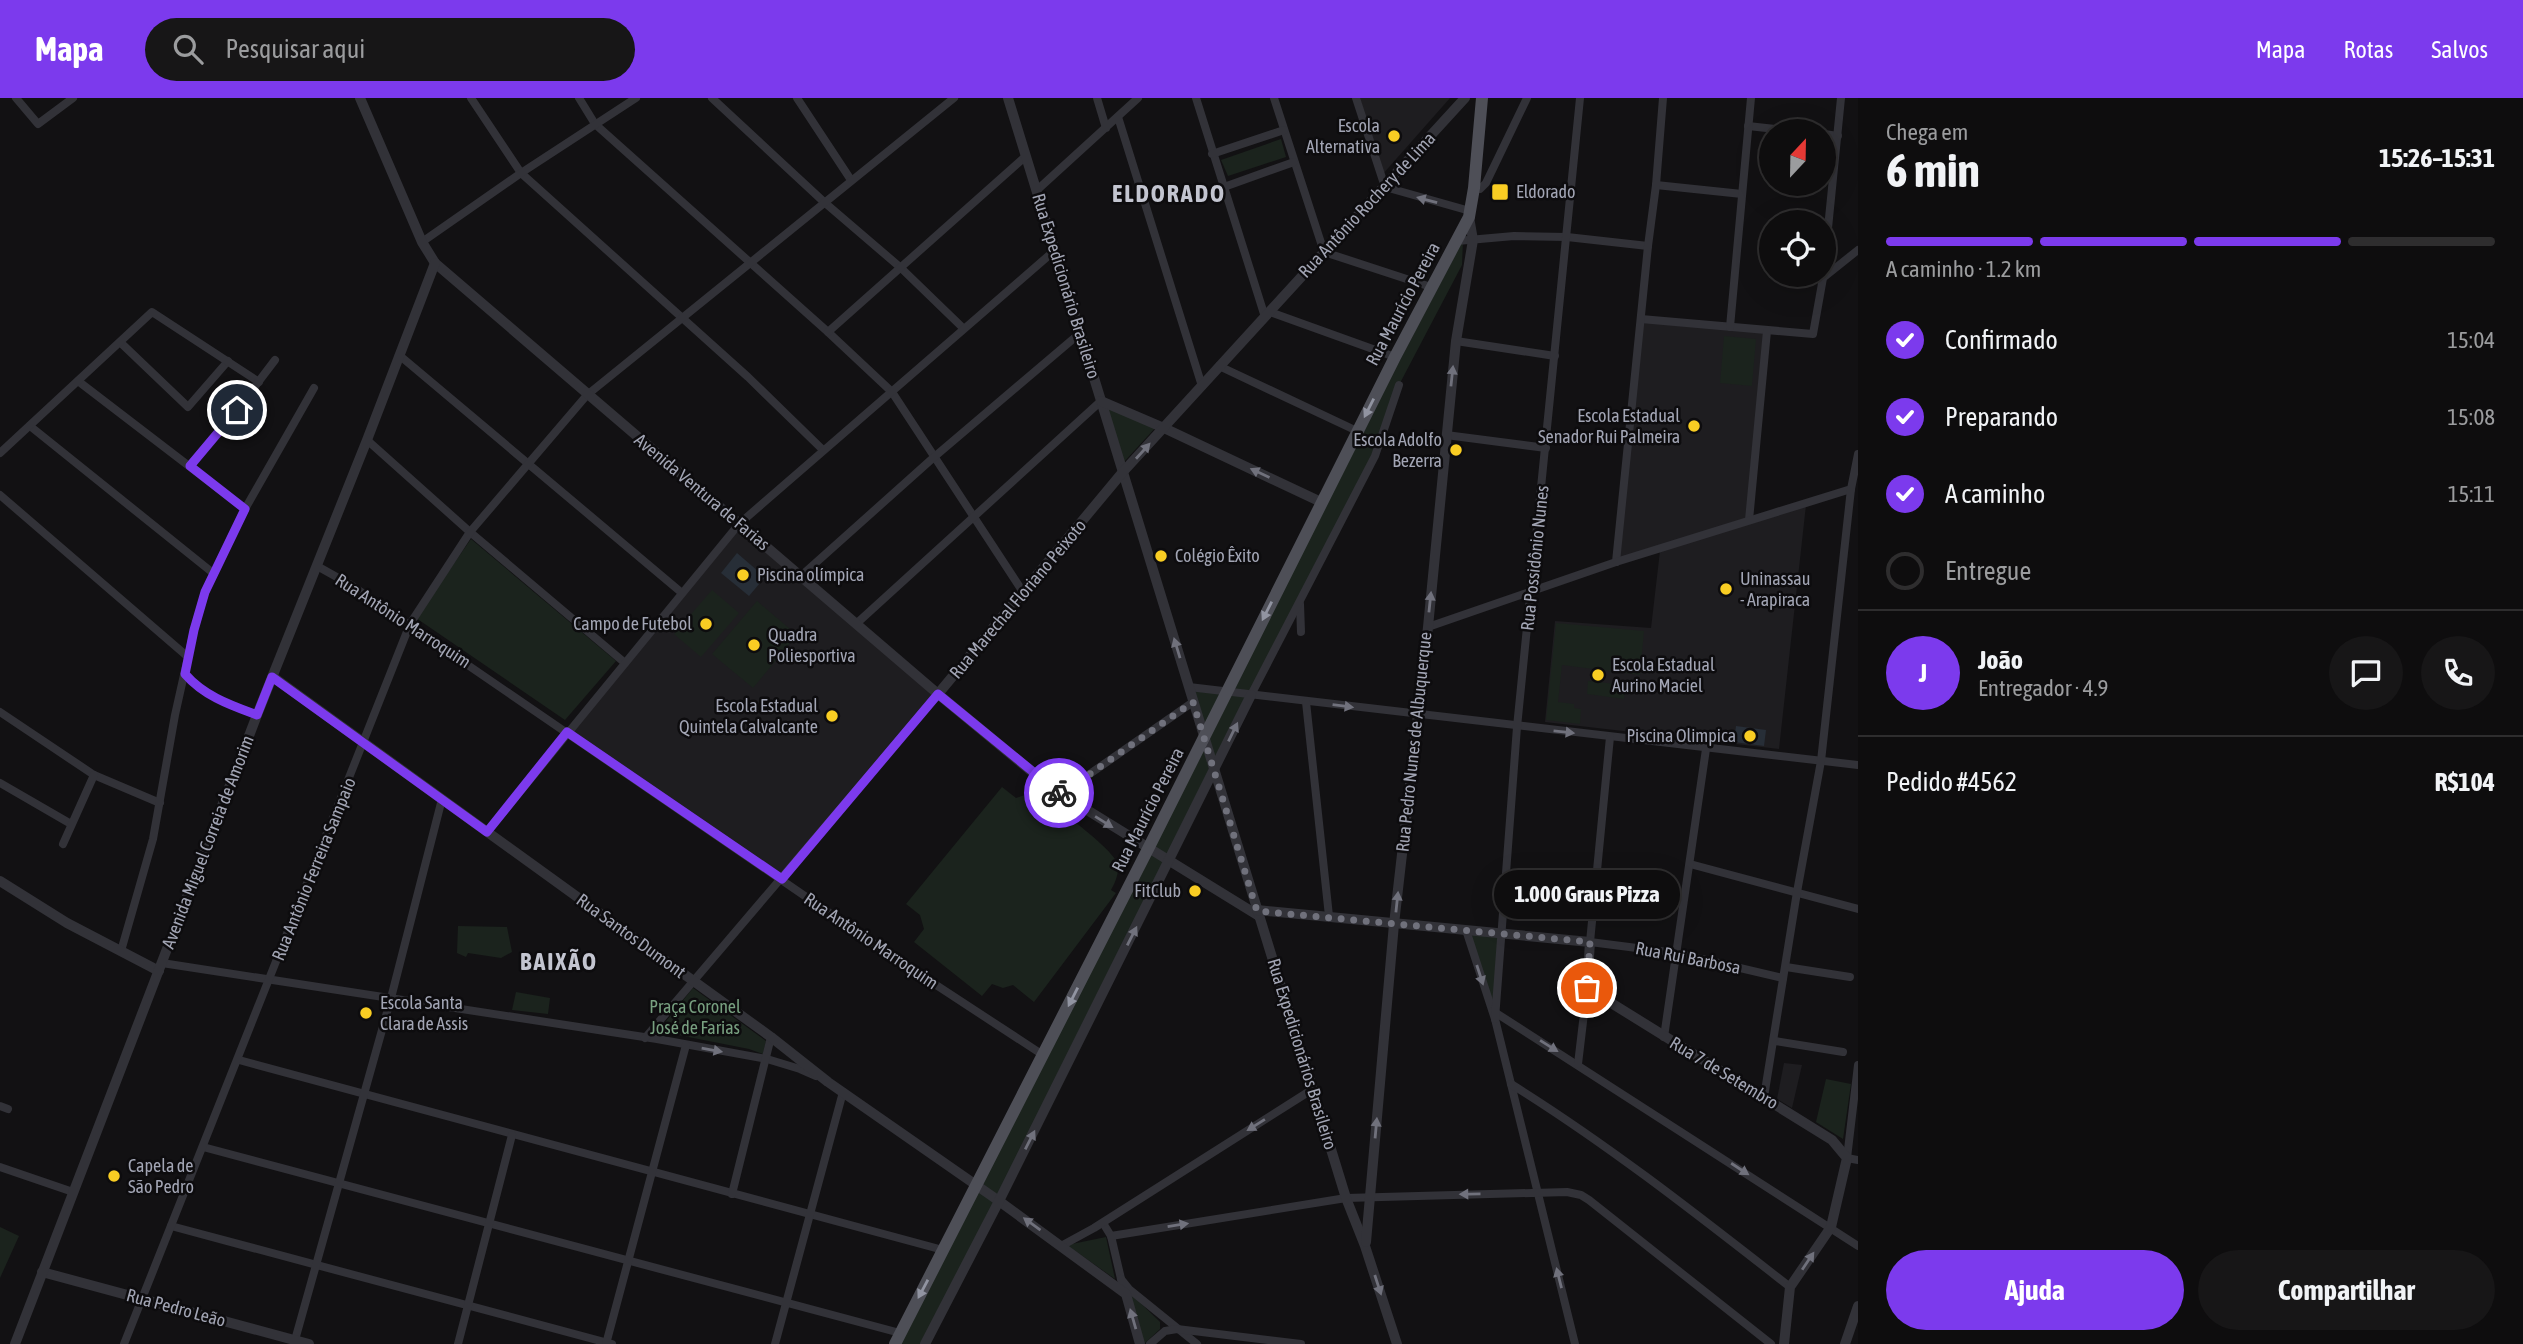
<!DOCTYPE html>
<html lang="pt">
<meta charset="utf-8">
<style>
:root{--surface:#0e0d0e;--page:#171617;--text:#f1f3f6;--muted:#9b9c9e;--line:#2e2d2e;--accent:#7c3aed}
body{margin:0;font-family:"Asap Condensed",sans-serif;background:var(--page);color:var(--text);height:100vh;display:flex;flex-direction:column;font-size:26px;white-space:nowrap}
*{box-sizing:border-box;margin:0}
p{font-size:23px;color:var(--muted)}
.icon{flex:none;width:38px;height:38px;fill:none;stroke:currentColor;stroke-width:2;stroke-linecap:round;stroke-linejoin:round}
.map{position:relative;flex:1;overflow:hidden}
.drawer{display:flex;flex-direction:column;background:var(--surface);width:665px}
.drawer>*{flex:none}
.needle{width:46px;rotate:22deg}
.buttons{position:absolute;left:1759px;top:21px;display:grid;gap:14px}
.buttons a{display:grid;place-items:center;width:77px;height:77px;border-radius:50%;background:var(--surface);box-shadow:0 7px 28px #0002,0 0 0 2px var(--line);font-size:35px}
.pin{position:absolute;display:grid;place-items:center;width:60px;height:60px;color:#fff;margin:-30px;border:4px solid #fff;border-radius:50%;box-shadow:0 2px 7px #0007}
.courier{position:absolute;display:grid;place-items:center;width:70px;height:70px;margin:-35px;border:5px solid #7c3aed;border-radius:50%;background:#fff;color:#222;box-shadow:0 2px 9px #0007}
.bubble{position:absolute;height:49px;border-radius:24px;background:var(--surface);box-shadow:0 7px 28px #0002,0 0 0 2px var(--line);font-size:23px;font-weight:700;line-height:49px;text-align:center}
.head em{font-style:normal;font-weight:700}
.head div{display:flex;flex-direction:column-reverse}
.head{display:flex;align-items:center;justify-content:space-between;height:119px;padding:0 28px}
h1{font-size:46px;font-weight:700;line-height:52px}
.bar{display:grid;grid-template-columns:repeat(4,1fr);gap:10px 7px;align-content:center;height:84px;padding:0 28px}
.bar i{height:9px;border-radius:5px;background:var(--line)}
.bar .selected{background:var(--accent)}
.bar p{grid-column:span 4}
.line{display:flex;align-items:center;gap:18px;padding:0 28px;border-top:2px solid var(--line)}
.line div{flex:1}
.round{display:grid;place-items:center;flex:none;width:74px;height:74px;border-radius:37px;background:var(--page)}
ol{padding:0 28px;list-style:none}
li{display:flex;align-items:center;gap:21px;height:77px}
li p{margin-inline-start:auto}
li .icon{padding:7px;border-radius:50%;background:var(--accent);color:#fff;stroke-width:4}
li:last-child{color:var(--muted)}
li i{width:38px;height:38px;border:4px solid var(--line);border-radius:50%}
.button{display:flex;gap:14px;margin-top:auto;padding:14px 28px}
.button a{flex:1;height:80px;border-radius:42px;background:var(--accent);color:#fff;font-size:28px;font-weight:700;line-height:80px;text-align:center}
.button a+a{background:var(--page);color:var(--text)}
header{display:flex;align-items:center;gap:42px;box-sizing:border-box;height:98px;padding:0 35px;background:var(--accent);color:#fff}
header strong{font-size:33px}
nav{display:flex;gap:38px;margin-inline-start:auto;font-size:24px}
.search{width:490px;height:63px;background:var(--page);display:flex;align-items:center;gap:18px;box-sizing:border-box;padding:0 24px;border-radius:38px;color:var(--muted);font-size:26px}
main{display:flex;flex:1;min-height:0}
.map>svg:first-child{display:block}
.built{fill:#1e1d20}
.green{fill:#1b231d}
.water{fill:#272e37}
.lines{fill:none;stroke-linecap:round;stroke-linejoin:round}
.minor{stroke:#323238;stroke-width:8}
.tertiary{stroke:#323238;stroke-width:10}
.primary{stroke:#4e4f57;stroke-width:12}
.oneway{fill:#70717c}
.oneway2{fill:#9194a1}
.done{stroke:#70717c;stroke-width:7;stroke-dasharray:0 12.6}
.route{stroke:#7c3aed;stroke-width:9}
.poi-dot{fill:#f9cd23;stroke:#0d0c0e;stroke-width:2.5}
.labels{text-anchor:middle;stroke-width:5;stroke-linejoin:round;paint-order:stroke}
.poi-label{font-size:18px;fill:#a2a5b4;stroke:#0d0c0e;text-anchor:start}
.street-label{font-size:18px;fill:#a2a5b4;stroke:#0d0c0e}
.park-label{font-size:18px;fill:#78a080;stroke:#0d0c0e}
.district-label{font-size:24px;font-weight:bold;letter-spacing:2px;fill:#c3c5d0;stroke:#0d0c0e}
</style>
<header>
<strong>Mapa</strong>
<div class="search"><svg class="icon" aria-label="search" viewBox="0 0 24 24"><circle cx="10" cy="10" r="6"/><path d="M15 15l6 6"/></svg>Pesquisar aqui</div>
<nav><a>Mapa</a><a>Rotas</a><a>Salvos</a></nav>
</header>
<main>
<div class="map">
<svg width="1858" height="1246" viewBox="0 0 1858 1246">
<rect width="100%" height="100%" fill="#121113"/>
<g class="built">
<polygon points="1360,0 1450,0 1382,77"/>
<polygon points="1641,221 1767,233 1749,422 1616,464"/>
<polygon points="1806,407 1779,651 1545,624 1555,523 1651,530 1660,453"/>
<polygon points="739,426 938,596 782,781 567,634"/>
<polygon points="1784,965 1802,967 1792,1010 1777,1001"/>
</g>
<g class="green">
<polygon points="1281,41 1286,59 1228,78 1221,62"/>
<polygon points="1463,142 1462,167 1399,287 1375,358 925,1246 895,1246 1204,639 1189,589 1226,594"/>
<polygon points="1724,238 1756,241 1752,288 1720,285"/>
<polygon points="1105,309 1156,329 1123,365"/>
<polygon points="471,441 616,563 565,622 416,520"/>
<polygon points="712,492 739,515 701,559 674,536"/>
<polygon points="757,503 797,537 753,590 712,556"/>
<polygon points="1556,525 1644,533 1640,577 1562,567 1558,604 1574,606 1574,610 1581,611 1580,626 1546,622"/>
<polygon points="1588,583 1626,587 1624,601 1587,596"/>
<path d="M 1002,689 L 1016,700 L 1025,697 L 1031,690 C 1047,703 1113,750 1117,765 C 1120,774 1115,785 1111,792 L 1116,795 L 1034,904 L 1013,887 L 1003,890 L 992,886 L 982,898 L 914,844 L 924,831 L 920,817 L 906,806 Z"/>
<polygon points="458,828 507,829 512,854 501,860 468,855 466,859 457,855"/>
<polygon points="1466,832 1500,836 1495,914"/>
<polygon points="693,890 766,943 763,956 749,951 658,933"/>
<polygon points="516,894 550,900 548,916 512,912"/>
<polygon points="1826,981 1851,986 1843,1041 1816,1024"/>
<polygon points="0,1129 19,1138 0,1180"/>
<polygon points="1106,1139 1115,1181 1067,1147"/>
<polygon points="1125,1190 1160,1224 1160,1231 1144,1246"/>
</g>
<g class="water">
<polygon points="737,455 765,479 749,498 721,475"/>
<polygon points="1736,628 1766,632 1764,648 1734,644"/>
</g>
<g class="lines">
<g class="minor">
<polyline points="16,0 38,26 73,0"/>
<polyline points="471,0 521,75 748,279 823,352"/>
<polyline points="579,0 595,26 828,234 892,294 1023,494"/>
<polyline points="712,0 824,104 901,170 963,230"/>
<polyline points="797,0 851,82"/>
<polyline points="1097,0 1106,30"/>
<polyline points="1196,0 1265,219"/>
<polyline points="1274,0 1324,154 1431,189"/>
<polyline points="1356,0 1385,89 1470,113"/>
<polyline points="1118,19 1202,288"/>
<polyline points="1748,28 1795,33"/>
<polyline points="1824,36 1838,38"/>
<polyline points="1212,56 1284,32"/>
<polyline points="1656,87 1742,96"/>
<polyline points="1224,89 1294,64"/>
<polyline points="1474,90 1480,91 1486,85 1527,0"/>
<polyline points="1036,93 1138,0"/>
<polyline points="1457,143 1514,138 1567,139 1648,148"/>
<polyline points="422,144 521,75 636,0"/>
<polyline points="1823,180 1858,152"/>
<polyline points="1270,214 1395,259"/>
<polyline points="1641,221 1813,236 1823,180 1841,0"/>
<polyline points="1730,229 1751,0"/>
<polyline points="828,234 1026,58"/>
<polyline points="1456,243 1555,258"/>
<polyline points="121,245 188,309 228,263"/>
<polyline points="399,257 682,495"/>
<polyline points="1219,268 1357,333"/>
<polyline points="78,283 245,411"/>
<polyline points="30,328 213,475"/>
<polyline points="1446,337 1546,350"/>
<polyline points="367,342 470,434 625,565"/>
<polyline points="0,355 152,214 259,284"/>
<polyline points="190,367 237,312 275,262"/>
<polyline points="0,397 188,559"/>
<polyline points="1749,422 1767,233"/>
<polyline points="1616,464 1648,148 1656,87 1663,0"/>
<polyline points="317,468 351,487 901,864 1043,957"/>
<polyline points="801,478 933,360 1079,236"/>
<polyline points="1300,506 1301,534"/>
<polyline points="856,526 1101,303"/>
<polyline points="1428,529 1616,464 1851,391"/>
<path d="M 185,576 C 204,598 230,607 257,617"/>
<polyline points="1189,589 1858,667"/>
<polyline points="1251,597 1375,358 1399,287"/>
<polyline points="1306,604 1329,818"/>
<polyline points="0,614 94,677 160,705"/>
<polyline points="1610,639 1590,844 1676,855 1783,880"/>
<polyline points="0,685 71,726"/>
<polyline points="1061,696 1193,604"/>
<polyline points="487,734 739,426 1054,153"/>
<polyline points="63,746 94,677"/>
<polyline points="1690,766 1858,811"/>
<polyline points="1466,832 1495,921 1575,1246"/>
<polyline points="121,853 153,741 175,617 194,532 205,494 245,411 314,290"/>
<polyline points="162,865 657,941 767,961 800,971 816,978"/>
<polyline points="1786,869 1850,879"/>
<polyline points="1493,913 1858,1148"/>
<polyline points="1495,921 1517,629 1580,0"/>
<polyline points="1664,939 1706,651"/>
<polyline points="645,940 938,596"/>
<polyline points="1775,943 1843,954"/>
<polyline points="239,962 943,1152"/>
<polyline points="1578,966 1587,890"/>
<polyline points="1858,967 1847,1060 1858,1062"/>
<path d="M 1511,986 C 1609,1047 1699,1118 1790,1189"/>
<polyline points="1764,999 1797,794 1821,663 1851,391 1858,356"/>
<polyline points="0,1008 8,1011"/>
<polyline points="203,1049 900,1235"/>
<polyline points="0,1069 73,1094"/>
<polyline points="732,1096 771,939"/>
<polyline points="1103,1125 1111,1138 1122,1185"/>
<polyline points="171,1128 612,1246"/>
<polyline points="1111,1138 1346,1100 1567,1094 1581,1097 1589,1102 1771,1246"/>
<polyline points="1061,1148 1094,1130 1313,991"/>
<polyline points="1121,1181 1129,1191 1197,1246"/>
<polyline points="295,1242 391,900 442,701"/>
<polyline points="124,1246 410,526 470,434 587,297 954,0"/>
<polyline points="458,1246 512,1037"/>
<polyline points="606,1246 686,947"/>
<polyline points="775,1246 843,994"/>
<polyline points="1150,1246 1165,1233 1177,1231 1301,1246"/>
</g>
<g class="tertiary">
<polyline points="360,0 422,144 435,165 938,596 1053,691 1259,818"/>
<polyline points="1008,0 1346,1100 1365,1148 1397,1246"/>
<polyline points="1101,303 1164,330 1321,404"/>
<polyline points="273,579 771,939 828,984 999,1103 1126,1196 1140,1246"/>
<polyline points="938,596 1122,375 1465,0"/>
<polyline points="0,783 67,825 159,873"/>
<polyline points="1257,812 1590,844 1587,890 1832,1042 1847,1060 1831,1129 1790,1189 1784,1246"/>
<polyline points="1366,1144 1394,826 1428,529 1456,243 1473,142 1469,119"/>
<polyline points="42,1174 309,1246"/>
<polyline points="15,1246 257,617 367,342 435,165"/>
<polyline points="925,1246 999,1103 1251,597"/>
<polyline points="1845,1246 1858,1208"/>
</g>
<polyline class="primary" points="895,1246 1148,751 1395,259 1469,119 1474,90 1482,0"/>
</g>
<defs><path id="oneway-solid" d="M-6-.8H1V-3.2L6.5 0L1 3.2V.8H-6Z" transform="scale(1.75)"/></defs>
<g class="oneway">
<use href="#oneway-solid" transform="translate(1427 102) rotate(-165)"/>
<use href="#oneway-solid" transform="translate(1452 278) rotate(-84)"/>
<use href="#oneway-solid" transform="translate(1143 353) rotate(-48)"/>
<use href="#oneway-solid" transform="translate(1260 375) rotate(-155)"/>
<use href="#oneway-solid" transform="translate(1430 504) rotate(-84)"/>
<use href="#oneway-solid" transform="translate(1177 550) rotate(-107)"/>
<use href="#oneway-solid" transform="translate(1343 608) rotate(7)"/>
<use href="#oneway-solid" transform="translate(1233 634) rotate(-64)"/>
<use href="#oneway-solid" transform="translate(1564 634) rotate(6)"/>
<use href="#oneway-solid" transform="translate(1104 724) rotate(32)"/>
<use href="#oneway-solid" transform="translate(1397 804) rotate(-84)"/>
<use href="#oneway-solid" transform="translate(1132 838) rotate(-63)"/>
<use href="#oneway-solid" transform="translate(1480 877) rotate(72)"/>
<use href="#oneway-solid" transform="translate(1549 948) rotate(32)"/>
<use href="#oneway-solid" transform="translate(712 952) rotate(10)"/>
<use href="#oneway-solid" transform="translate(1256 1027) rotate(148)"/>
<use href="#oneway-solid" transform="translate(1376 1030) rotate(-85)"/>
<use href="#oneway-solid" transform="translate(1030 1042) rotate(-63)"/>
<use href="#oneway-solid" transform="translate(1740 1071) rotate(33)"/>
<use href="#oneway-solid" transform="translate(1470 1096) rotate(179)"/>
<use href="#oneway-solid" transform="translate(1032 1126) rotate(-144)"/>
<use href="#oneway-solid" transform="translate(1178 1127) rotate(-9)"/>
<use href="#oneway-solid" transform="translate(1808 1163) rotate(-56)"/>
<use href="#oneway-solid" transform="translate(1559 1180) rotate(-104)"/>
<use href="#oneway-solid" transform="translate(1378 1187) rotate(72)"/>
<use href="#oneway-solid" transform="translate(1133 1221) rotate(-106)"/>
</g>
<g class="oneway2">
<use href="#oneway-solid" transform="translate(1369 310) rotate(117)"/>
<use href="#oneway-solid" transform="translate(1267 513) rotate(117)"/>
<use href="#oneway-solid" transform="translate(1073 899) rotate(117)"/>
<use href="#oneway-solid" transform="translate(923 1191) rotate(118)"/>
</g>
<g class="lines">
<polyline class="done" points="1059,695 1061,696 1193,604 1257,813 1590,844 1587,890"/>
<path class="route" d="M 237,312 L 190,368 L 245,411 L 205,494 L 194,532 L 185,576 C 204,598 230,607 257,617 L 272,579 L 487,734 L 567,634 L 782,781 L 938,596 L 1059,695"/>
</g>
<g class="poi-dot">
<circle cx="1394" cy="38" r="7"/>
<rect x="1491" y="85" width="18" height="18" rx="3.5"/>
<circle cx="1694" cy="328" r="7"/>
<circle cx="1456" cy="352" r="7"/>
<circle cx="1161" cy="458" r="7"/>
<circle cx="743" cy="477" r="7"/>
<circle cx="1726" cy="491" r="7"/>
<circle cx="706" cy="526" r="7"/>
<circle cx="754" cy="547" r="7"/>
<circle cx="1598" cy="577" r="7"/>
<circle cx="832" cy="618" r="7"/>
<circle cx="1750" cy="638" r="7"/>
<circle cx="1195" cy="793" r="7"/>
<circle cx="366" cy="915" r="7"/>
<circle cx="114" cy="1078" r="7"/>
</g>
<g class="labels">
<g class="poi-label">
<text x="1380" y="34" text-anchor="end">Escola<tspan x="1380" dy="21">Alternativa</tspan></text>
<text x="1516" y="100">Eldorado</text>
<text x="1680" y="324" text-anchor="end">Escola Estadual<tspan x="1680" dy="21">Senador Rui Palmeira</tspan></text>
<text x="1442" y="348" text-anchor="end">Escola Adolfo<tspan x="1442" dy="21">Bezerra</tspan></text>
<text x="1175" y="464">Colégio Êxito</text>
<text x="757" y="483">Piscina olímpica</text>
<text x="1740" y="487">Uninassau<tspan x="1740" dy="21">- Arapiraca</tspan></text>
<text x="692" y="532" text-anchor="end">Campo de Futebol</text>
<text x="768" y="543">Quadra<tspan x="768" dy="21">Poliesportiva</tspan></text>
<text x="1612" y="573">Escola Estadual<tspan x="1612" dy="21">Aurino Maciel</tspan></text>
<text x="818" y="614" text-anchor="end">Escola Estadual<tspan x="818" dy="21">Quintela Calvalcante</tspan></text>
<text x="1736" y="644" text-anchor="end">Piscina Olimpica</text>
<text x="1181" y="799" text-anchor="end">FitClub</text>
<text x="380" y="911">Escola Santa<tspan x="380" dy="21">Clara de Assis</tspan></text>
<text x="128" y="1074">Capela de<tspan x="128" dy="21">São Pedro</tspan></text>
</g>
<g class="street-label">
<text transform="translate(1367 107) rotate(-47)" y="6">Rua Antônio Rochery de Lima</text>
<text transform="translate(1066 188) rotate(73)" y="6">Rua Expedicionário Brasileiro</text>
<text transform="translate(1403 206) rotate(-62)" y="6">Rua Maurício Pereira</text>
<text transform="translate(702 394) rotate(40)" y="6">Avenida Ventura de Farias</text>
<text transform="translate(1535 460) rotate(-84)" y="6">Rua Possidônio Nunes</text>
<text transform="translate(1018 501) rotate(-50)" y="6">Rua Marechal Floriano Peixoto</text>
<text transform="translate(403 523) rotate(33)" y="6">Rua Antônio Marroquim</text>
<text transform="translate(1414 644) rotate(-84)" y="6">Rua Pedro Nunes de Albuquerque</text>
<text transform="translate(1148 712) rotate(-63)" y="6">Rua Maurício Pereira</text>
<text transform="translate(208 744) rotate(-69)" y="6">Avenida Miguel Correia de Amorim</text>
<text transform="translate(314 771) rotate(-68)" y="6">Rua Antônio Ferreira Sampaio</text>
<text transform="translate(631 838) rotate(36)" y="6">Rua Santos Dumont</text>
<text transform="translate(871 843) rotate(34)" y="6">Rua Antônio Marroquim</text>
<text transform="translate(1688 860) rotate(11)" y="6">Rua Rui Barbosa</text>
<text transform="translate(1302 956) rotate(73)" y="6">Rua Expedicionários Brasileiro</text>
<text transform="translate(1724 975) rotate(31)" y="6">Rua 7 de Setembro</text>
<text transform="translate(176 1210) rotate(15)" y="6">Rua Pedro Leão</text>
</g>
<g class="park-label">
<text x="695" y="915">Praça Coronel<tspan x="695" dy="21">José de Farias</tspan></text>
</g>
<g class="district-label">
<text x="1169" y="104">ELDORADO</text>
<text x="559" y="872">BAIXÃO</text>
</g>
</g>
</svg>
<div class="buttons">
<a><svg class="needle" viewBox="-14 -14 28 28"><path d="M0-13l5 13h-10z" fill="#e53935"/><path d="M0 13l5-13h-10z" fill="#9b9c9e"/></svg></a>
<a><svg class="icon" aria-label="locate" viewBox="0 0 24 24"><circle cx="12" cy="12" r="6"/><path d="M12 2v4M12 18v4M2 12h4M18 12h4"/></svg></a>
</div>
<div class="pin" style="left:1587px;top:890px;background:#ea580c"><svg class="icon" aria-label="bag" viewBox="0 0 24 24"><path d="M5 8h14l-1 12H6zM9 8a3 3 0 0 1 6 0"/></svg></div>
<div class="pin" style="left:237px;top:312px;background:#1f2937"><svg class="icon" aria-label="home" viewBox="0 0 24 24"><path d="M3 11l9-7 9 7M6 9v11h12V9"/></svg></div>
<div class="courier" style="left:1059px;top:695px"><svg class="icon" aria-label="bike" viewBox="0 0 24 24"><circle cx="6" cy="16" r="4"/><circle cx="18" cy="16" r="4"/><path d="M6 16l4-8h5l3 8M10 8l3 8H6M13 5h3"/></svg></div>
<div class="bubble" style="left:1494px;top:772px;width:186px">1.000 Graus Pizza</div>
</div>
<section class="drawer">
<div class="head"><div><h1>6 min</h1><p>Chega em</p></div><em>15:26–15:31</em></div>
<div class="bar"><i class="selected"></i><i class="selected"></i><i class="selected"></i><i></i><p>A caminho · 1.2 km</p></div>
<ol>
<li><svg class="icon" aria-label="check" viewBox="0 0 24 24"><path d="M5 12l5 5 9-10"/></svg>Confirmado<p>15:04</p></li>
<li><svg class="icon" aria-label="check" viewBox="0 0 24 24"><path d="M5 12l5 5 9-10"/></svg>Preparando<p>15:08</p></li>
<li><svg class="icon" aria-label="check" viewBox="0 0 24 24"><path d="M5 12l5 5 9-10"/></svg>A caminho<p>15:11</p></li>
<li><i></i>Entregue</li>
</ol>
<div class="line" style="height:126px"><b class="round" style="background:var(--accent);color:#fff">J</b><div><b>João</b><p>Entregador · 4.9</p></div><a class="round"><svg class="icon" aria-label="chat" viewBox="0 0 24 24"><path d="M4 5h16v11H9l-5 4z"/></svg></a><a class="round"><svg class="icon" aria-label="phone" viewBox="0 0 24 24"><path d="M5 4h4l2 5-3 2q2 4 5 5l2-3 5 2v4C11 20 4 13 5 4z"/></svg></a></div>
<div class="line" style="height:91px"><div>Pedido #4562</div><b>R$104</b></div>
<div class="button"><a>Ajuda</a><a>Compartilhar</a></div>
</section>
</main>
